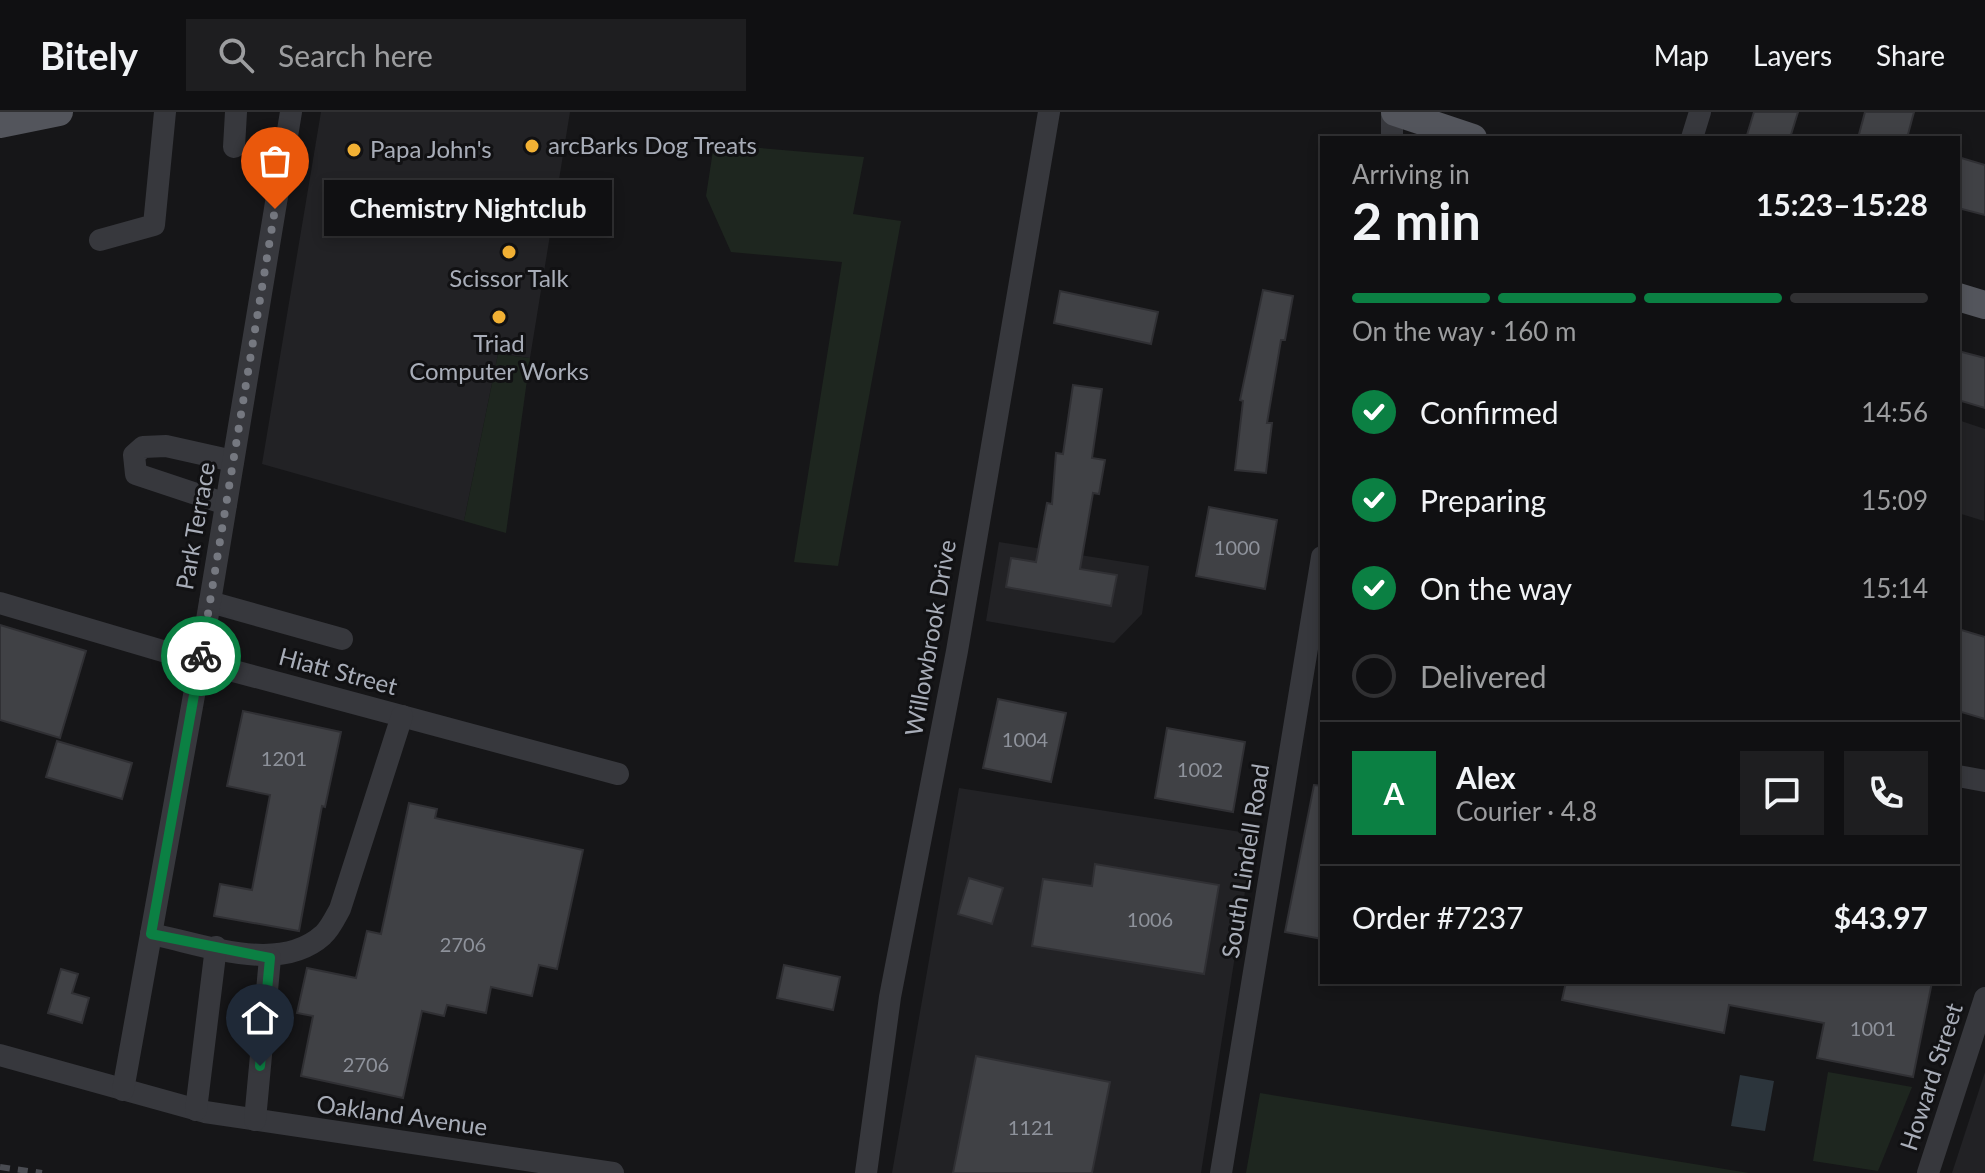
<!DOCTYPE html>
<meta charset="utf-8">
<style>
:root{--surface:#101012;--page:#1e1e20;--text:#f1f3f6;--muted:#9c9d9f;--line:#303032;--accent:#0b8043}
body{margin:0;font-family:Lato,sans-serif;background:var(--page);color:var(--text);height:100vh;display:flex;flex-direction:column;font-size:30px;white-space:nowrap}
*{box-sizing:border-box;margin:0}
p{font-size:26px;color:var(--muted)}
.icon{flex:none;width:44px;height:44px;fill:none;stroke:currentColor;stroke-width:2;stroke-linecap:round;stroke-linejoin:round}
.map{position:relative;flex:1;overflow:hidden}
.drawer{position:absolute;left:1320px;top:24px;width:640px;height:848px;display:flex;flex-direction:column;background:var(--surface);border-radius:0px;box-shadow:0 4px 12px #0003,0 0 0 2px var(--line)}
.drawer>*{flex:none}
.pin{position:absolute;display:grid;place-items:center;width:68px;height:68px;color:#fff;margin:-82px -34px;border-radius:50% 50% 50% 0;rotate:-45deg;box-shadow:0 0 8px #0007}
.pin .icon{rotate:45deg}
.courier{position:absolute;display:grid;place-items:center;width:80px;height:80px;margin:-40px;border:6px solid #0b8043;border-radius:50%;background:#fff;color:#222;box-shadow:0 2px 10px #0007}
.bubble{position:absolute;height:56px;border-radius:0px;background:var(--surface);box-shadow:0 4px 12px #0003,0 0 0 2px var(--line);font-size:26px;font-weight:700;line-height:56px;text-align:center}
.headline em{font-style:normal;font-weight:700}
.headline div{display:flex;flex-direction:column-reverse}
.headline{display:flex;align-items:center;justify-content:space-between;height:136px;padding:0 32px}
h1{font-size:52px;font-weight:700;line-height:60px}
.bar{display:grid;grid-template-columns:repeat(4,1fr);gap:12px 8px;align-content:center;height:96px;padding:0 32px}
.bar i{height:10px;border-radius:6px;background:var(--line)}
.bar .on{background:var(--accent)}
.bar p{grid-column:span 4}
.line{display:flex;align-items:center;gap:20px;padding:0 32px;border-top:2px solid var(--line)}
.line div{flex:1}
.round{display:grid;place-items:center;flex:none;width:84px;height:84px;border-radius:0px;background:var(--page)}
ol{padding:0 32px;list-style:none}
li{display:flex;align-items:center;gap:24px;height:88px}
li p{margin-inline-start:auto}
li .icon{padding:8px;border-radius:50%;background:var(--accent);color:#fff;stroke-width:4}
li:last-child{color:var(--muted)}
li i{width:44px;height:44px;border:4px solid var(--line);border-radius:50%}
header{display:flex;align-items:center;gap:48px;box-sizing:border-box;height:112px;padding:0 40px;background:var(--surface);border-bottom:2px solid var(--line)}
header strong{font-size:38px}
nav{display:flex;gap:44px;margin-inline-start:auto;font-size:28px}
.search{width:560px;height:72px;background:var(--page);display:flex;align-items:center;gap:20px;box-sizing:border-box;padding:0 28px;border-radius:0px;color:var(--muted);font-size:30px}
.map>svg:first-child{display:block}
.built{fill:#222225}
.green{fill:#1e261f}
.water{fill:#2c353c}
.building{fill:#404145;stroke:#303034;stroke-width:2}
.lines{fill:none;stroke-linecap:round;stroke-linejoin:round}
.minor{stroke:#37383d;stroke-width:22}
.major{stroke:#53555c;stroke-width:28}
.rail{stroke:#4a4c52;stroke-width:6;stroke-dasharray:10 8;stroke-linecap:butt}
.done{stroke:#757880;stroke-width:8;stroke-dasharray:0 14.4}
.route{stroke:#0b8043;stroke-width:10}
.poi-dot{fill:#f2b134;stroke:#111113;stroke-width:3}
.labels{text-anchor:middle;stroke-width:6;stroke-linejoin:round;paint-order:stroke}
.number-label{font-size:20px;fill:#8e929b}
.poi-label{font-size:24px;fill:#a8adb8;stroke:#111113;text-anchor:start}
.street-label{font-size:24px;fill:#a8adb8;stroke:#111113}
</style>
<header>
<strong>Bitely</strong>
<div class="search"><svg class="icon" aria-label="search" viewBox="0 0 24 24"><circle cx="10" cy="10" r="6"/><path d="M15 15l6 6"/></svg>Search here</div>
<nav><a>Map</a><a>Layers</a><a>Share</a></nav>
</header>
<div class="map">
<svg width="1985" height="1061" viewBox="0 0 1985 1061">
<rect width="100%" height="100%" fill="#161618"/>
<g class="built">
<polygon points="321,0 570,0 530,246 498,242 464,409 262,352"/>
<polygon points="1958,308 1985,317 1984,409 1958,401"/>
<polygon points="999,430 1149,454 1142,502 1114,531 986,509"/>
<polygon points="959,676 1254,722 1201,1061 892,1061"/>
<polygon points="1985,960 1985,1061 1952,1061"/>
</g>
<g class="green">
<polygon points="714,32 864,45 853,102 901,109 838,454 794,450 842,150 731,140 706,84"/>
<polygon points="498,242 530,246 506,421 464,409"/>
<polygon points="1828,960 1912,975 1878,1059 1813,1049"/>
<polygon points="1260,981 1749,1061 1246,1061"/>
</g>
<polygon class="water" points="1740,963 1774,969 1765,1019 1731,1014"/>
<g class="building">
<polygon points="1754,0 1798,0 1790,26 1747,23"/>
<polygon points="1865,0 1914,0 1907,26 1858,26"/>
<polygon points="1958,45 1985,53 1985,103 1958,96"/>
<polygon points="1263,178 1293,184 1285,228 1281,228 1267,311 1272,311 1266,361 1235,358 1243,289 1240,288"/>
<polygon points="1060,179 1158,200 1151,232 1054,211"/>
<polygon points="1958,239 1985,246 1985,296 1958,288"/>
<polygon points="1073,273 1102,277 1092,346 1105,348 1099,382 1093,381 1080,457 1117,463 1111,494 1006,475 1011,446 1036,450 1047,391 1052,392 1056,341 1063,342"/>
<polygon points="1209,395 1277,408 1265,477 1196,464"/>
<polygon points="0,513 86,539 60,626 0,608"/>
<polygon points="1958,517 1985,525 1985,607 1958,599"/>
<polygon points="998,587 1066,601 1051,670 983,656"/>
<polygon points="243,599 341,620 325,695 322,694 299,819 214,804 220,772 252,778 270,683 227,674"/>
<polygon points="1167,616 1245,630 1233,700 1155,686"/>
<polygon points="57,629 132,651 122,687 46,665"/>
<polygon points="1314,673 1322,674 1322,827 1285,820"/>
<polygon points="409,691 437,697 435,706 583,738 557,857 539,853 532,884 491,875 486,901 447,893 444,904 422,899 403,986 301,964 313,904 297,901 307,856 356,866 367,819 381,822"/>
<polygon points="1095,752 1219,773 1204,862 1032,834 1043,767 1092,774"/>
<polygon points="969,766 1003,776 992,812 958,802"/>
<polygon points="784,853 840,865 833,898 777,886"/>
<polygon points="61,857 78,862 72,881 89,886 82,911 48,901"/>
<polygon points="1566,870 1932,870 1913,965 1817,946 1824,911 1729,893 1724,921 1562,888"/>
<polygon points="976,944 1110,970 1092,1061 953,1061"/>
</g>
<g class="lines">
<g class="minor">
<polyline points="1392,0 1392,26"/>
<polyline points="1692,26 1700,0"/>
<polyline points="234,35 236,0"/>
<polyline points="100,128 154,113 165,0"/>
<polyline points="226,392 136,362 134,343 143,335 166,334 233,349"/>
<polyline points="210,490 342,527"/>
<polyline points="0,491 200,550 618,662"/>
<polyline points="1958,664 1985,669"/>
<path d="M 151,822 C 203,832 279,863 323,823 C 330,817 335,806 340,797 L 402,604"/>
<polyline points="0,943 205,1000 613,1061"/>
<polyline points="123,978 200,550 291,0"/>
<polyline points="196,998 216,835"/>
<polyline points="255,1008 270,846"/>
<polyline points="866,1061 890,885 957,539 1049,0"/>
<polyline points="1221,1061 1322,445"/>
<polyline points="1928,1061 1985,886"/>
</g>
<g class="major">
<polyline points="1395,0 1473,26"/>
<polyline points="0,12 59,0"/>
<polyline points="1958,185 1985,193"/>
</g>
<polyline class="rail" points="0,1055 42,1061"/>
</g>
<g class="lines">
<polyline class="done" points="201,544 275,97"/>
<polyline class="route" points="201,544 151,822 270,846 260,954"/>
</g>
<g class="poi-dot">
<circle cx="532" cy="34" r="8"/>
<circle cx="354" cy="38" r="8"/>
<circle cx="509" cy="140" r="8"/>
<circle cx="499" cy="205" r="8"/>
</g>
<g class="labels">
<g class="number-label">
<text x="1237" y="443">1000</text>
<text x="1025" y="635">1004</text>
<text x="284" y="654">1201</text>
<text x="1200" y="665">1002</text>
<text x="1150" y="815">1006</text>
<text x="463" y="840">2706</text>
<text x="1873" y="924">1001</text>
<text x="366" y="960">2706</text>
<text x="1031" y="1023">1121</text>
</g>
<g class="poi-label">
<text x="548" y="42">arcBarks Dog Treats</text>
<text x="370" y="46">Papa John's</text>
<text x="509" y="175" text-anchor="middle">Scissor Talk</text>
<text x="499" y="240" text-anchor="middle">Triad<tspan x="499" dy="28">Computer Works</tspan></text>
</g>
<g class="street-label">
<text transform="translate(196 414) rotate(-80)" y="8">Park Terrace</text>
<text transform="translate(931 526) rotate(-80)" y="8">Willowbrook Drive</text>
<text transform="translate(338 560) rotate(15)" y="8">Hiatt Street</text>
<text transform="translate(1246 749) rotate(-81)" y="8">South Lindell Road</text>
<text transform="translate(1932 965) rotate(-72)" y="8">Howard Street</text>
<text transform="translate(402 1004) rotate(8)" y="8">Oakland Avenue</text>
</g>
</g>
</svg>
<div class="pin" style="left:275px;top:97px;background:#ea580c"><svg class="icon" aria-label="bag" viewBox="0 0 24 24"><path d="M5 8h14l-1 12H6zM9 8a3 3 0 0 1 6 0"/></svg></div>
<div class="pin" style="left:260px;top:954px;background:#1f2937"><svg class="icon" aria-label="home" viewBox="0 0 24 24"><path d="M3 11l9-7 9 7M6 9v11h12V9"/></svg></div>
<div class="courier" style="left:201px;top:544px"><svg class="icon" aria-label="bike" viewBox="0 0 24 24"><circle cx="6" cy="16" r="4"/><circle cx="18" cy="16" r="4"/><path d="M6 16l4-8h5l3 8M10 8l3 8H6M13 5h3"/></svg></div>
<div class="bubble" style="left:324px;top:68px;width:288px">Chemistry Nightclub</div>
<section class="drawer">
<div class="headline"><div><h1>2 min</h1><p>Arriving in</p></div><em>15:23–15:28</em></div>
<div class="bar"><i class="on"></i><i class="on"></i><i class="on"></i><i></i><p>On the way · 160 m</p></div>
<ol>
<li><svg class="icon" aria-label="check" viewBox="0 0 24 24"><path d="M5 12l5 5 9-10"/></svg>Confirmed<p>14:56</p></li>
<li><svg class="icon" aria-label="check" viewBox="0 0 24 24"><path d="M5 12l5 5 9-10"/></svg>Preparing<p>15:09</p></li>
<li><svg class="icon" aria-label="check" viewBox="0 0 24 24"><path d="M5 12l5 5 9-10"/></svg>On the way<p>15:14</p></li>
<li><i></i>Delivered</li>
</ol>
<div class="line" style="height:144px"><b class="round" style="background:var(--accent);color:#fff">A</b><div><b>Alex</b><p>Courier · 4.8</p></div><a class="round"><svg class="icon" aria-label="chat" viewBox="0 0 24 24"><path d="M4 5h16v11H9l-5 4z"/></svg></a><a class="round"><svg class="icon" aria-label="phone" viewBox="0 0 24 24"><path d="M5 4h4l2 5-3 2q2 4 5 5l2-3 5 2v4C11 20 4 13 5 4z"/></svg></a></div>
<div class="line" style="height:104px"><div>Order #7237</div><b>$43.97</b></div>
</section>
</div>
